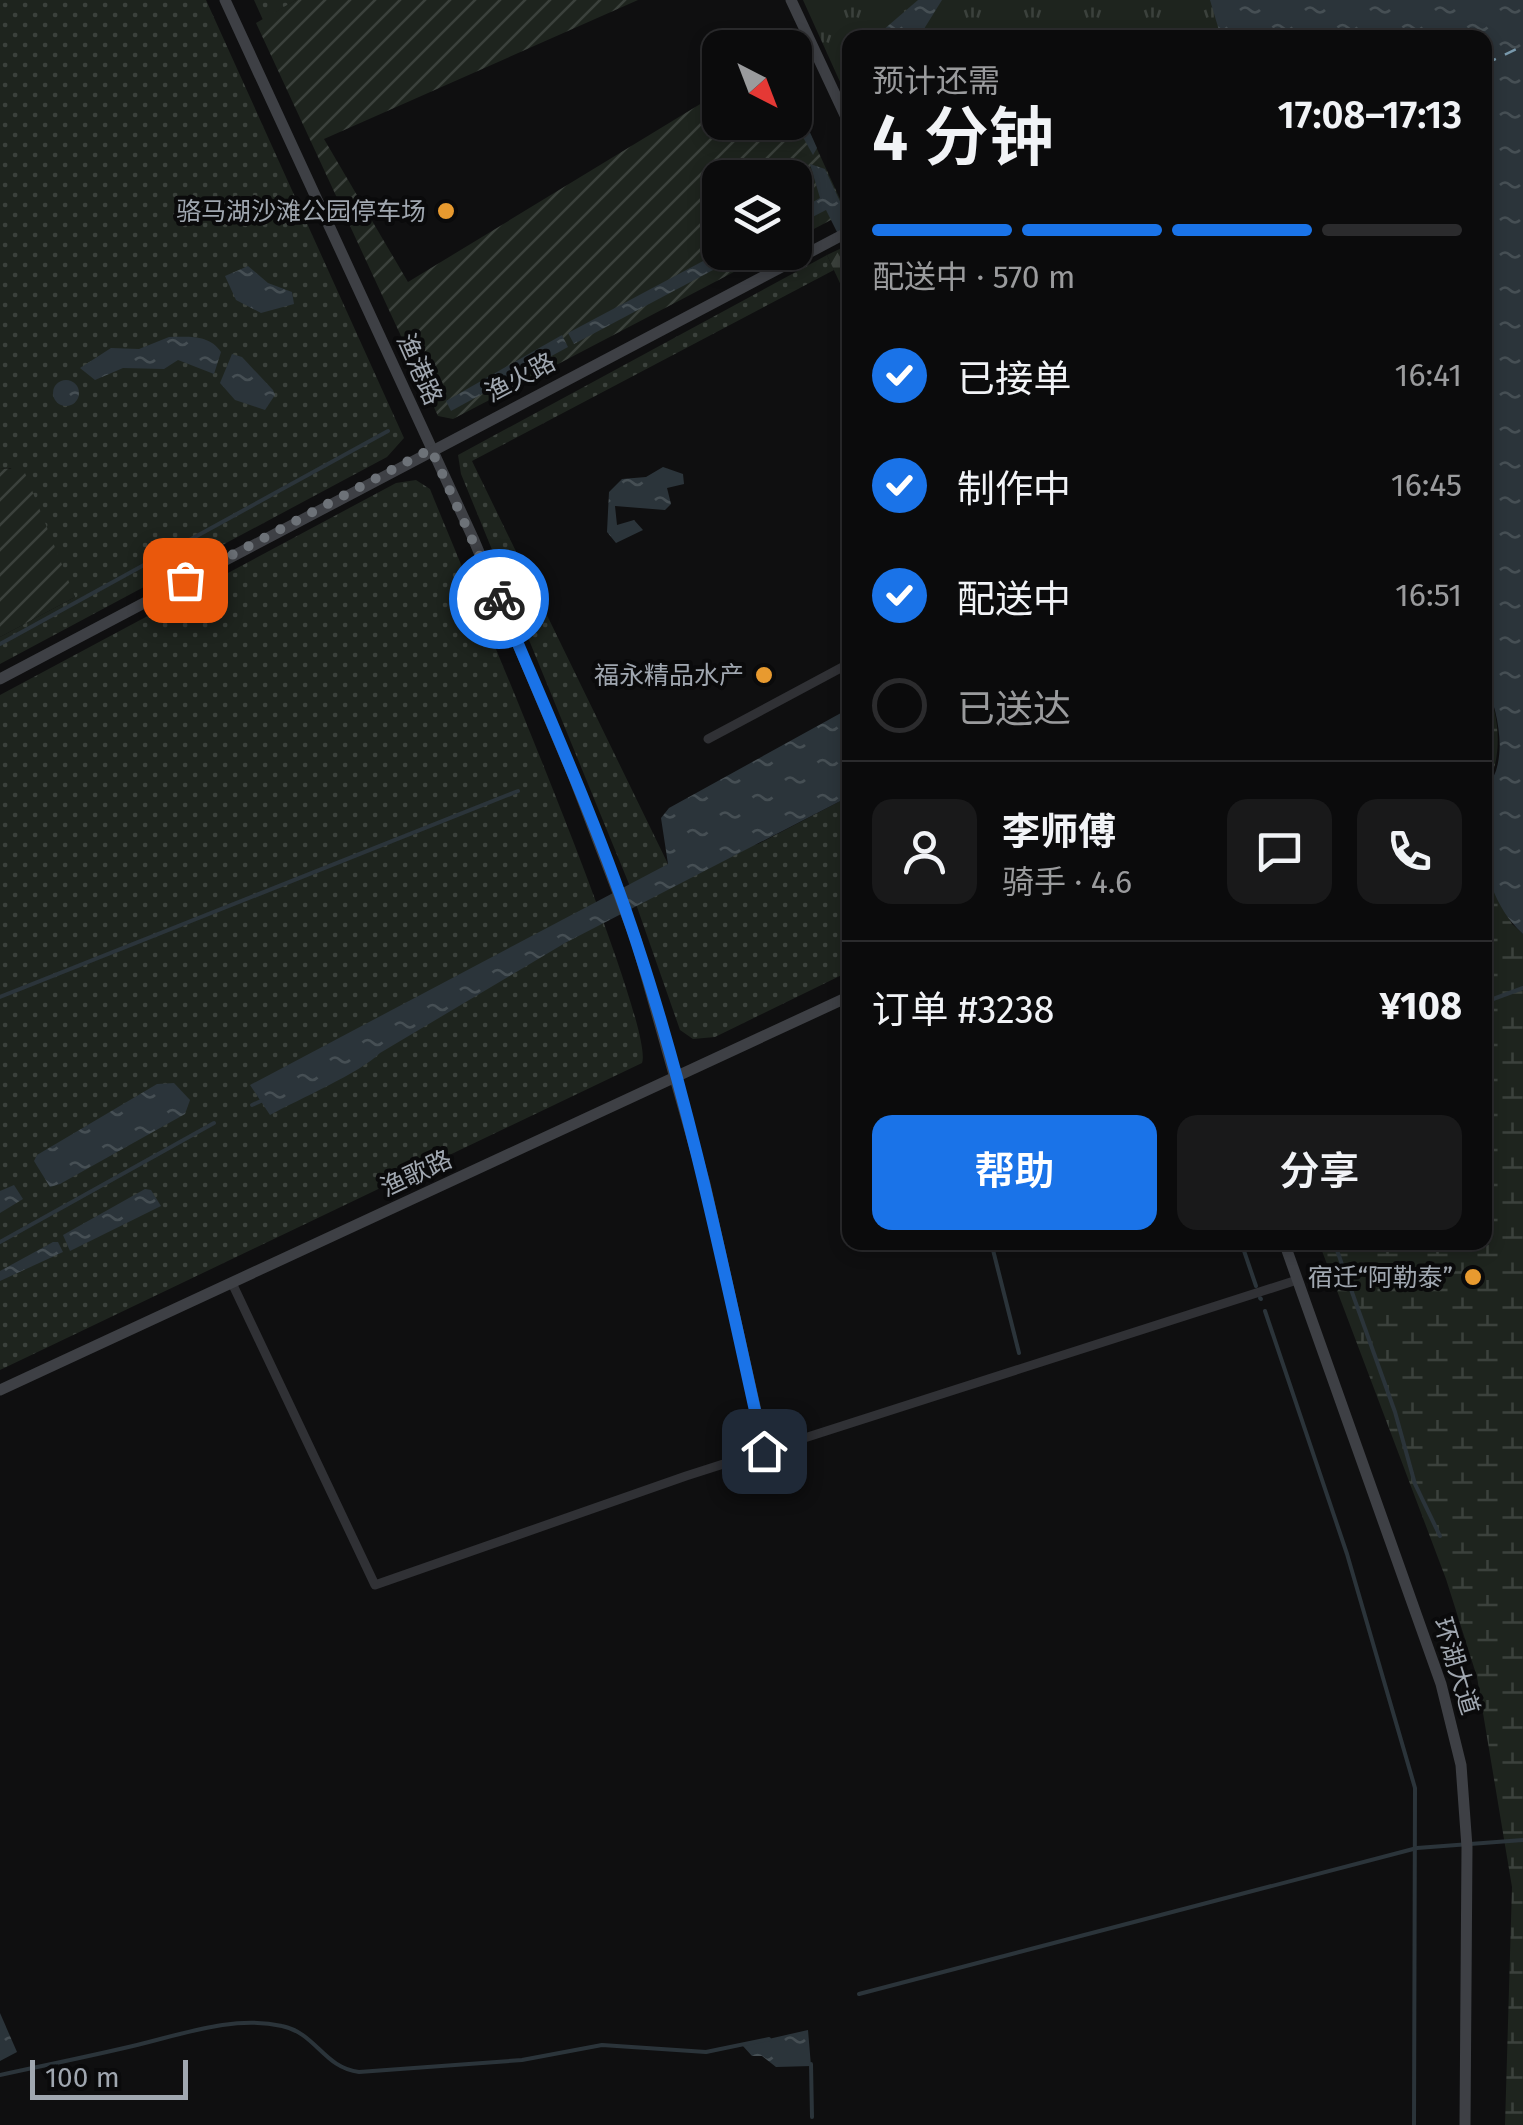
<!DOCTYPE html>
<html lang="zh">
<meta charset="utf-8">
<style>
:root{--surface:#0b0b0c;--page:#19191a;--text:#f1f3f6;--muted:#9a9b9d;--line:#2b2b2d;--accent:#1a73e8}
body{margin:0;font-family:"Fira Sans","Noto Sans SC",sans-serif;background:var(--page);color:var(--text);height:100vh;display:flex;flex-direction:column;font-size:38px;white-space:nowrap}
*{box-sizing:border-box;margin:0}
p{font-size:32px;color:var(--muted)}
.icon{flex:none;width:55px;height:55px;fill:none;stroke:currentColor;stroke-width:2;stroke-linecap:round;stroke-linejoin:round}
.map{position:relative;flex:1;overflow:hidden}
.side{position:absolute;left:842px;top:30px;width:650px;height:1220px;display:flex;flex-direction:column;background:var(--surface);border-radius:20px;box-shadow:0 5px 15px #0003,0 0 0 2px var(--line)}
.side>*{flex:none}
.needle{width:65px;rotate:138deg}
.buttons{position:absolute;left:702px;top:30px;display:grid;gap:20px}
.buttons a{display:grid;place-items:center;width:110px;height:110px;border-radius:20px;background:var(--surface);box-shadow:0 5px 15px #0003,0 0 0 2px var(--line);font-size:50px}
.scale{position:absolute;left:30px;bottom:25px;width:158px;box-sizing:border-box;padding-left:10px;border:5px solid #a0a7b0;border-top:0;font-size:28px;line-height:35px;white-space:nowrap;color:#a0a7b0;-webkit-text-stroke:8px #0a0a0b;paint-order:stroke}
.pin{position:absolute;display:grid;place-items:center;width:85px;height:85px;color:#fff;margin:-42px;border-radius:20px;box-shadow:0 5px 15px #0006}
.courier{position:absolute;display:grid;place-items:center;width:100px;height:100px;margin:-50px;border:8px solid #1a73e8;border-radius:50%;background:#fff;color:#222;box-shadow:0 2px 12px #0007}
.headline em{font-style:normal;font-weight:600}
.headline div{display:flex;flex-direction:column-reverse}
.headline{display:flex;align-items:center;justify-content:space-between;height:170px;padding:0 30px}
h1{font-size:65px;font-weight:600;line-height:75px}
.bar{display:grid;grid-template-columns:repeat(4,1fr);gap:15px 10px;align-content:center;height:120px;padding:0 30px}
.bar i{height:12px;border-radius:8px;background:var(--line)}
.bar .current{background:var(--accent)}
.bar p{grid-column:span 4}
.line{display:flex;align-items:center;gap:25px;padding:0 30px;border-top:2px solid var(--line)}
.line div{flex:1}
.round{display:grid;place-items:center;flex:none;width:105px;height:105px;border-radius:20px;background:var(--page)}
ol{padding:0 30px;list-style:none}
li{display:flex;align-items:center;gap:30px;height:110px}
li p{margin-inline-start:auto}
li .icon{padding:10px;border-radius:50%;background:var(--accent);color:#fff;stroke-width:4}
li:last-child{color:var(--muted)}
li i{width:55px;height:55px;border:5px solid var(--line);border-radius:50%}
.primary-button{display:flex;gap:20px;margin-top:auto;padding:20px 30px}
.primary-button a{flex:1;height:115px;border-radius:20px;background:var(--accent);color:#fff;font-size:40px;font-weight:600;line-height:115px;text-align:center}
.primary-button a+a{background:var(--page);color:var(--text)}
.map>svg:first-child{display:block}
.grass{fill:url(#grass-dots)}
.forest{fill:url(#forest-firs)}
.wetland{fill:url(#wetland-marsh)}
.park{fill:url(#park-tufts)}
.garden{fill:url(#garden-furrows)}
.water{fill:url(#water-ripples)}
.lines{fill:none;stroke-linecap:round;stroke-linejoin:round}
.stream{stroke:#2b343a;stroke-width:4}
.ferry{stroke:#7898ab;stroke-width:2.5;stroke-dasharray:12 10;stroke-linecap:butt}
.street{stroke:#303135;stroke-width:9}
.secondary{stroke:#3e4045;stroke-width:11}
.done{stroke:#6d7278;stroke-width:10;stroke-dasharray:0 18}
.route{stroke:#1a73e8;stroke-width:12}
.poi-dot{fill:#e89a2f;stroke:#0a0a0b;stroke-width:4}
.labels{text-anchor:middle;stroke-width:8;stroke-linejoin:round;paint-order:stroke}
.poi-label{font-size:25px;fill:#a0a7b0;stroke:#0a0a0b;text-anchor:end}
.street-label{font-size:25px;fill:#a0a7b0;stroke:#0a0a0b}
</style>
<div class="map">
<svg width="1523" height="2125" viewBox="0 0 1523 2125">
<defs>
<pattern id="grass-dots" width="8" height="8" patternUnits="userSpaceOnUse" patternTransform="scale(2.5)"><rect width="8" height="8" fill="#1e241e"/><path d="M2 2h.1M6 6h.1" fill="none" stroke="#3b413c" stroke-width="1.8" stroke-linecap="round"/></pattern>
<pattern id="forest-firs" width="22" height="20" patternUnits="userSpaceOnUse" patternTransform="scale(2.5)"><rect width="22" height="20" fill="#1e241e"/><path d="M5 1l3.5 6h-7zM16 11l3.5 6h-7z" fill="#3b413c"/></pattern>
<pattern id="wetland-marsh" width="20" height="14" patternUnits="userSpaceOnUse" patternTransform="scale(2.5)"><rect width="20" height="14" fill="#1e241e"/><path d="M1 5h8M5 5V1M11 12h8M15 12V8" fill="none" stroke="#3b413c"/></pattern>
<pattern id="park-tufts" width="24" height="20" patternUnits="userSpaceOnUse" patternTransform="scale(2.5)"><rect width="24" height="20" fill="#1e241e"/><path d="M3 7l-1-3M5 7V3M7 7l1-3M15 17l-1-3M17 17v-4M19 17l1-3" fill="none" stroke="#3b413c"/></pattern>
<pattern id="garden-furrows" width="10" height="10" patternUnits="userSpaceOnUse" patternTransform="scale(2.5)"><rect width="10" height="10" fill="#1e241e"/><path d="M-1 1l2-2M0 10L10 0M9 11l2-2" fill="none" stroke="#3b413c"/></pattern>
<pattern id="water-ripples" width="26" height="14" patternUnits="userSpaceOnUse" patternTransform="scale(2.5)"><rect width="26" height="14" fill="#2b343a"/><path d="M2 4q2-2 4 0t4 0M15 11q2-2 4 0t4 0" fill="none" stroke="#464f54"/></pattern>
</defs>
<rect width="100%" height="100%" fill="#0f0f10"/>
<g class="grass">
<polygon points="0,0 206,0 404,438 387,457 0,664 0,637 75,597 11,468 0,469"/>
<polygon points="254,0 296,0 263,20"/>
<polygon points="827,255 834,270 472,461 668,864 758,844 850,796 850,971 715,1037 693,1039 680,1030 629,884 461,474 458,455"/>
<path d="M 416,480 L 430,489 C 459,562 657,1023 642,1063 L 0,1370 L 0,695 L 396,483 Z"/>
</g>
<polygon class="forest" points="850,244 850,305 827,255"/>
<g class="wetland">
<path d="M 1485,682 C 1501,720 1503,756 1485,793 Z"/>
<polygon points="1485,874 1512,924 1523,934 1523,2125 1505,2125 1512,1887 1477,1677 1446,1579 1319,1243 1485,1242"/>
</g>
<polygon class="park" points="803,0 1281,0 1297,37 850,38 850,104"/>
<g class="garden">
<polygon points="296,0 638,0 324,139 408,282 720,92 720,122 795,122 795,101 846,212 795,239 795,178 720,178 720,252 770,253 453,419 438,416 256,23"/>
<polygon points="23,468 75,597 0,637 0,469"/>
</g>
<g class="water">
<polygon points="918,0 942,0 919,37 875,37"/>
<path d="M 1210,0 L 1523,0 L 1523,934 C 1485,899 1478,845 1485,796 C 1487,785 1495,777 1497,767 C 1504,741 1496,706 1485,682 L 1485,38 L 1221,37 Z"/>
<polygon points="795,99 817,148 813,155 795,123"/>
<polygon points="810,164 825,169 850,223 850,258 826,210 795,226 795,212 820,198"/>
<polygon points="720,252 745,253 574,344 568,333"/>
<polygon points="248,266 268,283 292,292 294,304 261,313 236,300 225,276"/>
<polygon points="562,335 568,347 451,411 446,401"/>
<path d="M 169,337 C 188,337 209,334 221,352 L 214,374 L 178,360 L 164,369 L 123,368 L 95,380 L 80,368 L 111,348 L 139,349 Z"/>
<polygon points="232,354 242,357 273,390 275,395 265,410 235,400 220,383"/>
<circle cx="66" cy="393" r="13"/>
<polygon points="663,467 683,474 684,484 667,488 671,504 665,510 615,506 617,525 634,520 643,530 616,543 607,532 609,492 622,479 646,477"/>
<path d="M 850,708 L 850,796 L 565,943 L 380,1053 C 360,1073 299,1099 270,1115 L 250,1085 L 668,864 L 661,818 L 669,808 Z"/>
<polygon points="174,1083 190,1100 185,1114 60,1184 50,1187 34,1161 37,1155 157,1084"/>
<polygon points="14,1185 23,1199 0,1213 0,1191"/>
<polygon points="145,1189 151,1190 161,1206 70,1251 63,1235"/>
<polygon points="53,1242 58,1242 63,1252 0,1281 0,1271"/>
<polygon points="0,2013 17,2052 0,2061"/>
<polygon points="808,2030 811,2066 776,2067 762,2056 752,2056 742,2045"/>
</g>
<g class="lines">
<g class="stream">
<polyline points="0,644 388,431"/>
<polyline points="0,997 518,791"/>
<polyline points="1485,1002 1523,988"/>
<polyline points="252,1105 261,1101"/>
<polyline points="0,1242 214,1123"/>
<polyline points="991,1242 1019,1353"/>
<polyline points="1241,1242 1256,1286"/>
<polyline points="1334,1242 1395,1412 1415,1484 1440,1536"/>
<polyline points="1260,1298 1261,1299"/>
<polyline points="1265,1311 1347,1554 1415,1788 1414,2125"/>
<polyline points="859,1994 1417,1848 1523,1840"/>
<polyline points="811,2064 812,2117"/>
<path d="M 0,2075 C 46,2065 91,2056 137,2045 C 183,2034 234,2015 282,2026 C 316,2033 324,2068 359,2072 L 522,2060 L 602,2045 L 706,2052 L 769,2039"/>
</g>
<polyline class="ferry" points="1485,64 1523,46"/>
<g class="street">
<polyline points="708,739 850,663"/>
<polyline points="232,1283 375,1585 686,1476 1297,1280"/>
</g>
<g class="secondary">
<polyline points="225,0 473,538 573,775 636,940 705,1184 765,1451"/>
<polyline points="791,0 850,126"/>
<polyline points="0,679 850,231"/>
<polyline points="1284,1242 1441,1684 1461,1765 1467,1847 1465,2125"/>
<polyline points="0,1390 850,996"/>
</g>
</g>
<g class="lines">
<polyline class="done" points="185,580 431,449 499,599"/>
<path class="route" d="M 499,599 C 547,713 599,827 637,944 C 692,1110 726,1281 764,1451"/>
</g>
<g class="poi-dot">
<circle cx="446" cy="211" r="10"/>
<circle cx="764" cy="675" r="10"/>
<circle cx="1473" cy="1277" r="10"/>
</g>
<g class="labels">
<g class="poi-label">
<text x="426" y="220">骆马湖沙滩公园停车场</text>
<text x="744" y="684">福永精品水产</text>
<text x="1453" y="1286">宿迁“阿勒泰”</text>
</g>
<g class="street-label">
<text transform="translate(420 369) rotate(66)" y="9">渔港路</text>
<text transform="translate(520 377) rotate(-28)" y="9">渔火路</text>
<text transform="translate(416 1173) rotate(-25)" y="9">渔歌路</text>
<text transform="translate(1457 1666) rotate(73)" y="9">环湖大道</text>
</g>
</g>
</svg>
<div class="buttons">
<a><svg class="needle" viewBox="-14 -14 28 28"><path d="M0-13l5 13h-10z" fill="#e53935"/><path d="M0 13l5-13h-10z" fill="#9a9b9d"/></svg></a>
<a><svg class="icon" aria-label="layers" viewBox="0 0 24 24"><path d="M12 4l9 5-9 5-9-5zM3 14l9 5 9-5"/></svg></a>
</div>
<div class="scale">100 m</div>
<div class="pin" style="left:185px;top:580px;background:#ea580c"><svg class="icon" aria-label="bag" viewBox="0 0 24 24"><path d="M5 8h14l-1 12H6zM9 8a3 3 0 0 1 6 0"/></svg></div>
<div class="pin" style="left:764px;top:1451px;background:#1f2937"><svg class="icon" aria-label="home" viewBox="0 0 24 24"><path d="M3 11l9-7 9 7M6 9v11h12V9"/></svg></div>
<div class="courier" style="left:499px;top:599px"><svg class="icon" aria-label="bike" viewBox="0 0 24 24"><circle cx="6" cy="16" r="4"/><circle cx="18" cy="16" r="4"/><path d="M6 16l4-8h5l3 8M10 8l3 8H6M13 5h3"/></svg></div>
<section class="side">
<div class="headline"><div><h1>4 分钟</h1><p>预计还需</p></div><em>17:08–17:13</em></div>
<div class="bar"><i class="current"></i><i class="current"></i><i class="current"></i><i></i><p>配送中 · 570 m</p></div>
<ol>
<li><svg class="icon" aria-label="check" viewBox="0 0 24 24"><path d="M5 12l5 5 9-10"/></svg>已接单<p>16:41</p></li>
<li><svg class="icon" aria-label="check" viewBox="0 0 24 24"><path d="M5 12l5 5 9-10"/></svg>制作中<p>16:45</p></li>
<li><svg class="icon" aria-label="check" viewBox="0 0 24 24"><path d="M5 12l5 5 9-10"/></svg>配送中<p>16:51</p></li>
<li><i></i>已送达</li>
</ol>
<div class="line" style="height:180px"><a class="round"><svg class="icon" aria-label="person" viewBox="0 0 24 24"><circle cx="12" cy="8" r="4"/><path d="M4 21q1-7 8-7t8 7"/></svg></a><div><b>李师傅</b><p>骑手 · 4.6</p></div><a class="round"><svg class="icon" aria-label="chat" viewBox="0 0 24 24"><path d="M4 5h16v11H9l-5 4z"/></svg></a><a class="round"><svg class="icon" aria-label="phone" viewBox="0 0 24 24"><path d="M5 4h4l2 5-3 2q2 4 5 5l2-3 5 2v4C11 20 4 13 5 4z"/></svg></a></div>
<div class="line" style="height:130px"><div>订单 #3238</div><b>¥108</b></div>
<div class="primary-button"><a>帮助</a><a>分享</a></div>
</section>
</div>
